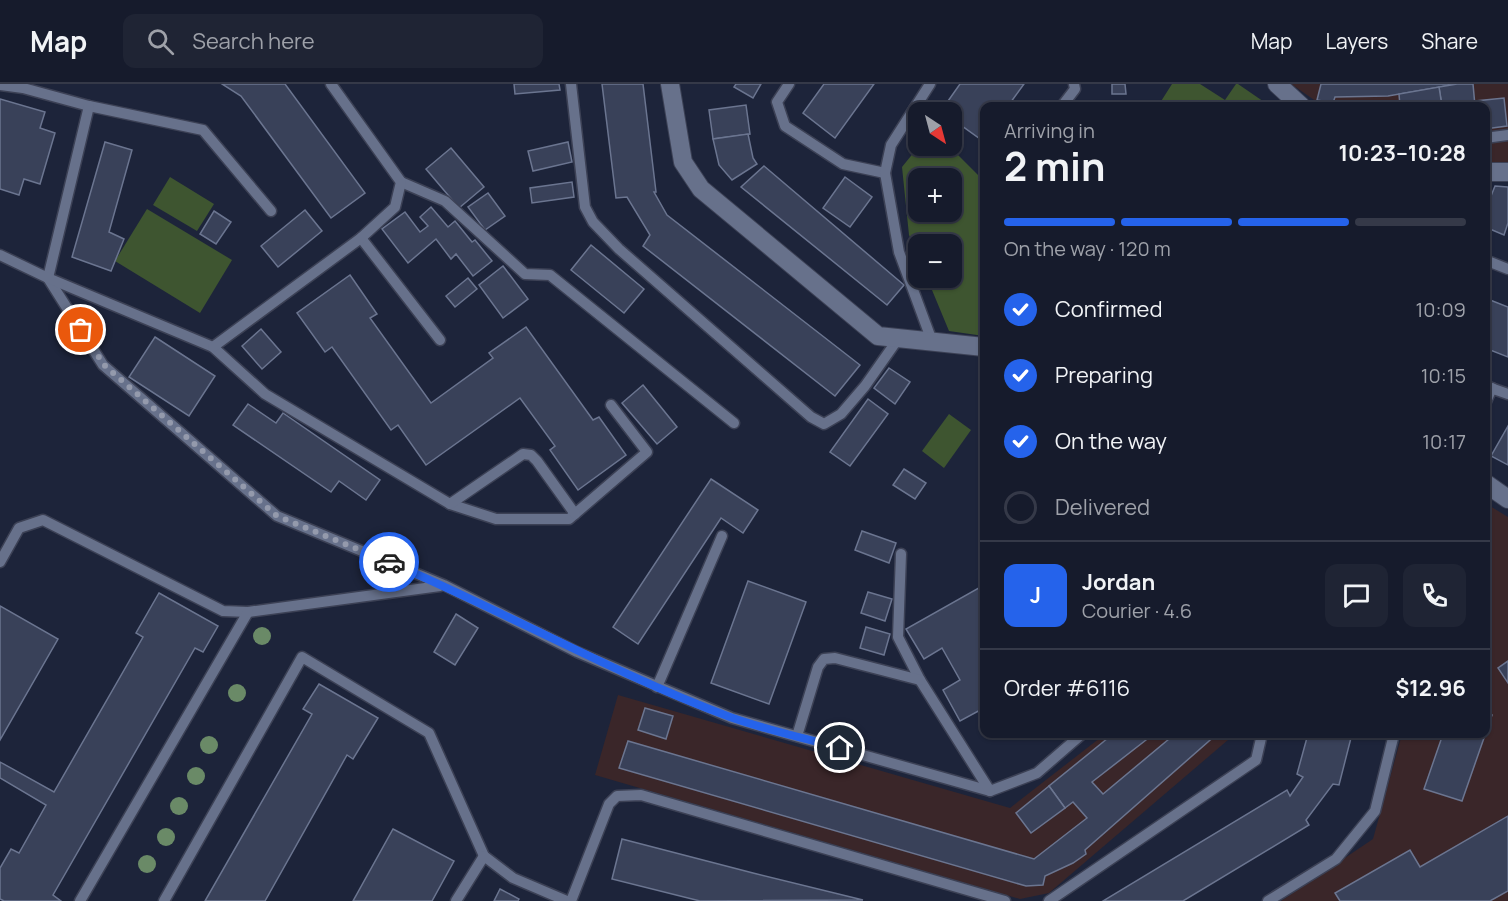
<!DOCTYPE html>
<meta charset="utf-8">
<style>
:root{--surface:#161b2c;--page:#1f2434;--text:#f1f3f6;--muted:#9ea1a9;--line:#353948;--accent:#2563eb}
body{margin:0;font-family:Manrope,sans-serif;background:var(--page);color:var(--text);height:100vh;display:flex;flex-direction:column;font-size:22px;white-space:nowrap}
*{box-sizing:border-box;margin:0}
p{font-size:20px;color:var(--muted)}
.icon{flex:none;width:33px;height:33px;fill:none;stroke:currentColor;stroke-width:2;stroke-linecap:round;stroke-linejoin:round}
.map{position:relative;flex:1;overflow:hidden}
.side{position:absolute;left:980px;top:18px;width:510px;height:636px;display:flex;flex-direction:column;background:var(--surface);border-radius:12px;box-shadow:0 2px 4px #0004,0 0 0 2px var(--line)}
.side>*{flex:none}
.needle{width:39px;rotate:144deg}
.controls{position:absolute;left:908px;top:18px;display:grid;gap:12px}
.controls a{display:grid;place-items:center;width:54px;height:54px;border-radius:12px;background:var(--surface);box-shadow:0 2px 4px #0004,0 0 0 2px var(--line);font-size:30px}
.pin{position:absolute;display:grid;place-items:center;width:51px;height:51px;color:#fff;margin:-26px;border:3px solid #fff;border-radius:50%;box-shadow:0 2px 6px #0007}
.courier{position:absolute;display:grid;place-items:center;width:60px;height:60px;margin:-30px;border:4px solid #2563eb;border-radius:50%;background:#fff;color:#222;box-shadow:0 2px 8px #0007}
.headline em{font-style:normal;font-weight:700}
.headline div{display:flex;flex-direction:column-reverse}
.headline{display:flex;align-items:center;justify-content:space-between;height:102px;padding:0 24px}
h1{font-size:39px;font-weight:700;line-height:45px}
.bar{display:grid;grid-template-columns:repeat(4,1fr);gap:9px 6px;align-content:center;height:72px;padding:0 24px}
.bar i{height:8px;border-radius:4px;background:var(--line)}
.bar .current{background:var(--accent)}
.bar p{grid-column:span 4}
.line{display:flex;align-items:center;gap:15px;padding:0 24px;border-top:2px solid var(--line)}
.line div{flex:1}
.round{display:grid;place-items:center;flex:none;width:63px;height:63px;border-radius:12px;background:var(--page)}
ol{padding:0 24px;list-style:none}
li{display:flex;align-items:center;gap:18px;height:66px}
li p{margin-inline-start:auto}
li .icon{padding:6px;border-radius:50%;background:var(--accent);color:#fff;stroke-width:4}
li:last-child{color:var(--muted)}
li i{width:33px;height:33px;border:3px solid var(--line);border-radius:50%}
header{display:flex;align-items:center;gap:36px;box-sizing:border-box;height:84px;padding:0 30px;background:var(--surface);border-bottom:2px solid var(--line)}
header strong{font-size:28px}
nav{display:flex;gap:33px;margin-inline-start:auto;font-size:21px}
.search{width:420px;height:54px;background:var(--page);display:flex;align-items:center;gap:15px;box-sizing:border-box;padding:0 21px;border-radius:12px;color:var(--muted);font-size:22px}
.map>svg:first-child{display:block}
.industrial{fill:#3a2629}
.green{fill:#3e5530;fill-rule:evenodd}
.building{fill:#394159;stroke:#6b7590;stroke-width:1.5}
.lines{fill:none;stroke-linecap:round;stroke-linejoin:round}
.lane-casing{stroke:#3c4155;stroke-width:13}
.street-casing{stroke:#3c4155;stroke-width:20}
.lane{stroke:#67718b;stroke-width:10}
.street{stroke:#67718b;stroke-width:18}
.tree{fill:#6a8a67}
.done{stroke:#949aac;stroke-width:6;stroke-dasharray:0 10.8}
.route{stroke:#2563eb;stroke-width:8}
</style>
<header>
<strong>Map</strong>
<div class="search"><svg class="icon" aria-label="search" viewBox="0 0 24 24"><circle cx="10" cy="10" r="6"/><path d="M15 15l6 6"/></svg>Search here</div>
<nav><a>Map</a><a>Layers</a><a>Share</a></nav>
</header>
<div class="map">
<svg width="1508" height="817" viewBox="0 0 1508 817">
<rect width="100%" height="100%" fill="#1d243a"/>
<g class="industrial">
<polygon points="1291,0 1508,0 1508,80 1485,80 1485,22 1323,22"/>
<polygon points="1485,419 1508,433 1508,817 1281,817 1373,755 1402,650 1485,650"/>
<polygon points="618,611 1010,724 1105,650 1235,650 1049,809 1020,815 595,691"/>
</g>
<g class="green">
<polygon points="1172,0 1200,0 1225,16 1236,0 1238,0 1270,22 1158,22"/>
<path d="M 919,62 L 949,62 L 984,97 L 984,252 L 949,247 L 927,194 L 951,194 L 951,160 L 918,160 L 918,172 L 909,151 L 902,83 ZM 918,94 L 951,94 L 951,128 L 918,128 Z"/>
<polygon points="170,93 214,120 197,147 153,121"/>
<polygon points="147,125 232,176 200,229 115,177"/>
<polygon points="949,330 971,346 944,384 922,367"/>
</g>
<g class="building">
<polygon points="222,0 285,0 365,109 331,134 241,12"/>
<polygon points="514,0 559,0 560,6 515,10"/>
<polygon points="602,0 643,0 656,108 654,108 667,131 860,281 835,312 643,162 650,151 627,113 616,114"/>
<polygon points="736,0 761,0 753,14 734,3"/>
<polygon points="824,0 874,0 835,54 803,29"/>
<polygon points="960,0 1024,0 1008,22 984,22 983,57 951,34 951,28 941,27"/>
<polygon points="1112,0 1125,0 1126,10 1112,10"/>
<polygon points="1321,0 1457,0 1388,12 1335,13 1333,19 1317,16"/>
<polygon points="1457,0 1473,0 1475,22 1442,22 1439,3"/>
<polygon points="1439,3 1442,22 1400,22 1399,10"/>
<polygon points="1504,14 1507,42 1485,45 1485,22 1475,22 1475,17"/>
<polygon points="0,15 45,28 40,44 55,49 40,100 24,95 19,111 0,105"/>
<polygon points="746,21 750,50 713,55 709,26"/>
<polygon points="748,50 753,74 757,80 732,96 719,81 713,55"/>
<polygon points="105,58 132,66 109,148 124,155 111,187 72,173"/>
<polygon points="568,58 572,78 533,87 528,67"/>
<polygon points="451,64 484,103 459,124 426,85"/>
<polygon points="764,82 904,201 887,221 741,103"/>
<polygon points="845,93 872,113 850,143 823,124"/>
<polygon points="572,98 574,113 532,119 530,104"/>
<polygon points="1495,102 1508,103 1508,139 1504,151 1485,143 1485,127"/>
<polygon points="488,109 505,132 485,146 468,123"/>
<polygon points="431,123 448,143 455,137 472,158 475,156 492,177 473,192 456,170 451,175 436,155 408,179 382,145 405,128 420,148 428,142 420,133"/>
<polygon points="305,126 322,147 278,183 261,162"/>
<polygon points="214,127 231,138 216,160 200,150"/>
<polygon points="591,161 644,205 624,229 571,186"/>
<polygon points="503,182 528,215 503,234 479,201"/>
<polygon points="350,191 377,230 370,234 431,319 493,274 489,269 526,243 593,336 599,333 626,371 578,406 550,366 555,362 520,314 426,381 398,341 391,346 332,263 325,268 297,229"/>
<polygon points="468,194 477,205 455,223 446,212"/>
<polygon points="1485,214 1508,223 1508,273 1485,264"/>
<polygon points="261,245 281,268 262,285 242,262"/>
<polygon points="155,253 215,292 189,332 129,293"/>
<polygon points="889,284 910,298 895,320 874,304"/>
<polygon points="643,301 677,343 657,360 622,319"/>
<polygon points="868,315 888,330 850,382 830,368"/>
<polygon points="248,320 276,339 283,329 380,396 366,416 339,397 331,408 233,341"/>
<polygon points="1508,342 1508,381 1491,372"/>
<polygon points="904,385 926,399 915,415 893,401"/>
<polygon points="711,395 758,426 743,449 721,434 638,560 613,543"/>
<polygon points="862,447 896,459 889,479 855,466"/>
<polygon points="748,497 806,518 769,620 711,599"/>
<polygon points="984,501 984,624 960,637 943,606 960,596 942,564 924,575 906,545"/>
<polygon points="868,508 892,515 885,537 861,529"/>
<polygon points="159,509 218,542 203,568 195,564 53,811 61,817 4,817 0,815 0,784 11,765 19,769 46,721 0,694 0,678 54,708 143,553 136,549"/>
<polygon points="0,522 58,555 0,656"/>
<polygon points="456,530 478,544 455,581 434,568"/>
<polygon points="866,543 890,550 884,571 860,564"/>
<polygon points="1508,577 1508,599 1498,584"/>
<polygon points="319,600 378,634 353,675 347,671 265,817 205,817 312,630 303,625"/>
<polygon points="645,624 673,632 666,655 638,646"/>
<polygon points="1485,629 1492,631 1462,717 1424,705 1443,650 1485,650"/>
<polygon points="1113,650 1140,650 1146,656 1092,698 1103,710 1175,650 1217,650 1085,766 1086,770 1073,779 1045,792 1043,801 1026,802 619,684 628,657 1034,775 1087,734 1073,718 1065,724 1049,702"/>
<polygon points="1308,650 1352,650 1339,701 1333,700 1306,736 1309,741 1183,817 1103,817 1287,706 1290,712 1303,693 1297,690"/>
<polygon points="1049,702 1065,724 1031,749 1016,729"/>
<polygon points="1508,732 1508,807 1490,817 1340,817 1335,809 1410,766 1420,783"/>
<polygon points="393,745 454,777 432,817 353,817"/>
<polygon points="622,755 753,789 863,816 700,817 612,795"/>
<polygon points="500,805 519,815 518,817 494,817"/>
</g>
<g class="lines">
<g class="lane-casing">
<g id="lane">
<polyline points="571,0 585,123 593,138 619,165 811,333 824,340 841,330 865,302 898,255"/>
<polyline points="789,0 777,18 785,42 843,80 885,89"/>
<polyline points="930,0 891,61 885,89 899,168 932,257"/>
<polyline points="0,1 23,4 89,22 203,46 271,127"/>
<polyline points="89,22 48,194 103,281 277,432 444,501 577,568 732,634 990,707 1037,689 1082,650"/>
<polyline points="1062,22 1075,5 1074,0"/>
<polyline points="1485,54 1508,51"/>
<polyline points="401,98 445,117 525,190 550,191 734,339"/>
<polyline points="361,154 440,256"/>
<polyline points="0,171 48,194 213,263 265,310 450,420 496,435 569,435 647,368 611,321"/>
<polyline points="1485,176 1508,185"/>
<polyline points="213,263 361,154 395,123 401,98 331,0"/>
<polyline points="1485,302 1508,310"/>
<polyline points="1485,320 1492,304"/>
<polyline points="450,420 523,370 531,371 537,377 575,430"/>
<polyline points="901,470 898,553 920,596 990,707"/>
<polyline points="0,478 19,444 43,436 223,527 248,528 440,502"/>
<polyline points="657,603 722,452"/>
<polyline points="797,652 818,583 824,575 835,574 920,596"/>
<polyline points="80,817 248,528"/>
<polyline points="164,817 302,573 429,649 484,772 513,794 567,817"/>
<polyline points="456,817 484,772"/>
<polyline points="571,817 609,720 617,712 641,711 1005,817"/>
<polyline points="1049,817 1256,676 1262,650"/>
<polyline points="1268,817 1336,775 1375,727 1394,650"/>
</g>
</g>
<g class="street-casing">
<g id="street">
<polyline points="670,0 683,78 701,105 878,252 984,263"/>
<polyline points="1277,0 1301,22"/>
<polyline points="1485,88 1508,88"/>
<polyline points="1485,399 1508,415"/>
</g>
</g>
<use href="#lane" class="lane"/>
<use href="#street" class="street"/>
</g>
<g class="tree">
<circle cx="262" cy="552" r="9"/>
<circle cx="237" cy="609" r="9"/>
<circle cx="209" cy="661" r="9"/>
<circle cx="196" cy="692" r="9"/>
<circle cx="179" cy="722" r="9"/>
<circle cx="166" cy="753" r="9"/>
<circle cx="147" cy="780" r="9"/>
</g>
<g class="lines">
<polyline class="done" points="81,246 104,281 277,432 389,478"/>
<path class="route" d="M 389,478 C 504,527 612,589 730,633 C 766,646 804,654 840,664"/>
</g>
</svg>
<div class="controls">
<a><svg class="needle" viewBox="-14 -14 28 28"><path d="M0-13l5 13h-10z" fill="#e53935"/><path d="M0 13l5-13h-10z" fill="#9ea1a9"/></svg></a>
<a>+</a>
<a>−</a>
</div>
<div class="pin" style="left:81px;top:246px;background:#ea580c"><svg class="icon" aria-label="bag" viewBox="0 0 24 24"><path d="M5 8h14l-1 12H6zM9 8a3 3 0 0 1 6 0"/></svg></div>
<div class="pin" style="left:840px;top:664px;background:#1f2937"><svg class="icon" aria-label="home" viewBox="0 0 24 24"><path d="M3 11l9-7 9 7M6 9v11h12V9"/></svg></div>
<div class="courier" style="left:389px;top:478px"><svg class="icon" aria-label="car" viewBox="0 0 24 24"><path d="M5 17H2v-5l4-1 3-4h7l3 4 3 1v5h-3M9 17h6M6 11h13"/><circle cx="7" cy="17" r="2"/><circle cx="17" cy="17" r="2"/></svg></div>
<section class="side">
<div class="headline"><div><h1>2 min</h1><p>Arriving in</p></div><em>10:23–10:28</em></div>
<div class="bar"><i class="current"></i><i class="current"></i><i class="current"></i><i></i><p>On the way · 120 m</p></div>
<ol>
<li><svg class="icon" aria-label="check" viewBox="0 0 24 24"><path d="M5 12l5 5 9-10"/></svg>Confirmed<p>10:09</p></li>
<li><svg class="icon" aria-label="check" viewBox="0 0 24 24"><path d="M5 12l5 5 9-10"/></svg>Preparing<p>10:15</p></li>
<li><svg class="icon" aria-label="check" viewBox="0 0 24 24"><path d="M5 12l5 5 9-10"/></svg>On the way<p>10:17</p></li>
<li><i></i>Delivered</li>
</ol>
<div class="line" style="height:108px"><b class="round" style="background:var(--accent);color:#fff">J</b><div><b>Jordan</b><p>Courier · 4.6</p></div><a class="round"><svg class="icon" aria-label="chat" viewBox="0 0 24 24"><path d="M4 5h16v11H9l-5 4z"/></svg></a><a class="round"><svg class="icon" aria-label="phone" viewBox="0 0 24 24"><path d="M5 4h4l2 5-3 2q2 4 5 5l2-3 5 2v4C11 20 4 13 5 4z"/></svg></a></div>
<div class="line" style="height:78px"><div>Order #6116</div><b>$12.96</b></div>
</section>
</div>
